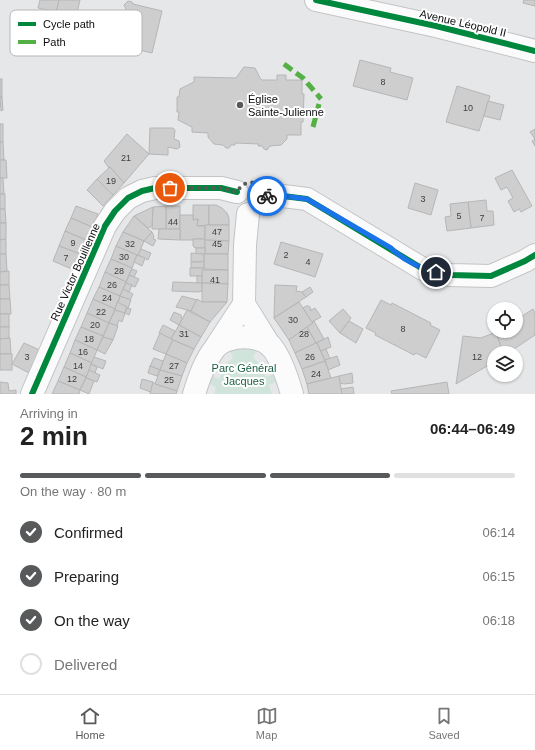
<!DOCTYPE html>
<meta charset="utf-8">
<style>
:root{--surface:#fff;--page:#f2f2f2;--text:#222;--muted:#767676;--line:#e0e0e0;--accent:#57595a}
body{margin:0;font-family:Helvetica,sans-serif;background:var(--page);color:var(--text);height:100vh;display:flex;flex-direction:column;font-size:15px;white-space:nowrap}
*{box-sizing:border-box;margin:0}
p{font-size:13px;color:var(--muted)}
.icon{flex:none;width:22px;height:22px;fill:none;stroke:currentColor;stroke-width:2;stroke-linecap:round;stroke-linejoin:round}
.map{position:relative;height:394px;overflow:hidden}
.drawer{display:flex;flex-direction:column;background:var(--surface);flex:1}
.drawer>*{flex:none}
.controls{position:absolute;left:487px;top:302px;display:grid;gap:8px}
.controls a{display:grid;place-items:center;width:36px;height:36px;border-radius:50%;background:var(--surface);box-shadow:0 1px 3px #0004;font-size:20px}
.pin{position:absolute;display:grid;place-items:center;width:34px;height:34px;color:#fff;margin:-17px;border:2px solid #fff;border-radius:50%;box-shadow:0 1px 4px #0007}
.courier{position:absolute;display:grid;place-items:center;width:40px;height:40px;margin:-20px;border:3px solid #1a73e8;border-radius:50%;background:#fff;color:#222;box-shadow:0 1px 5px #0007}
.overview em{font-style:normal;font-weight:700}
.overview div{display:flex;flex-direction:column-reverse}
.overview{display:flex;align-items:center;justify-content:space-between;height:68px;padding:0 20px}
h1{font-size:26px;font-weight:700;line-height:30px}
.bar{display:grid;grid-template-columns:repeat(4,1fr);gap:6px 4px;align-content:center;height:48px;padding:0 20px}
.bar i{height:5px;border-radius:3px;background:var(--line)}
.bar .selected{background:var(--accent)}
.bar p{grid-column:span 4}
ol{padding:0 20px;list-style:none}
li{display:flex;align-items:center;gap:12px;height:44px}
li p{margin-inline-start:auto}
li .icon{padding:4px;border-radius:50%;background:var(--accent);color:#fff;stroke-width:4}
li:last-child{color:var(--muted)}
li i{width:22px;height:22px;border:2px solid var(--line);border-radius:50%}
.tab-bar{display:flex;justify-content:space-around;align-items:center;height:56px;border-top:1px solid var(--line);background:var(--surface);font-size:11px;color:var(--muted)}
.tab-bar a{display:grid;justify-items:center;gap:2px}
.tab-bar .selected{color:var(--accent)}
.map>svg:first-child{display:block}
.green{fill:#d1e4db}
.building{fill:#cececf;stroke:#b6b6b7}
.lines{fill:none;stroke-linecap:round;stroke-linejoin:round}
.minor-casing{stroke:#c3c4c6;stroke-width:24}
.minor{stroke:#fbfbfc;stroke-width:22}
.quiet{stroke:#54b044;stroke-width:5;stroke-dasharray:10 5;stroke-linecap:butt}
.cycleway-casing{stroke:#fff;stroke-width:8}
.cycleway{stroke:#00873e;stroke-width:6}
.done{stroke:#57595a;stroke-width:4;stroke-dasharray:0 7.2}
.route{stroke:#1a73e8;stroke-width:5}
.poi-dot{fill:#57595a;stroke:#fff;stroke-width:1.5}
.labels{text-anchor:middle;stroke-width:4;stroke-linejoin:round;paint-order:stroke}
.number-label{font-size:9px;fill:#3e3e40}
.street-label{font-size:11px;fill:#0b0c0d;stroke:#fff}
.poi-label{font-size:11px;fill:#0b0c0d;stroke:#fff;text-anchor:start}
.park-label{font-size:11px;fill:#195f41;stroke:#fff}
.key{fill:#fff;stroke:#b6b6b6;stroke-width:1}
.key-label{font-size:11px;fill:#0b0c0d}
</style>
<div class="map">
<svg width="535" height="394" viewBox="0 0 535 394">
<rect width="100%" height="100%" fill="#e5e7e9"/>
<polygon class="green" points="228,347 259,347 253,357 260,364 266,377 278,373 281,380 269,385 272,394 214,394 216,387 205,382 208,374 219,379 227,363 233,358"/>
<g class="building">
<polygon points="40,0 59,0 56,12 38,8"/>
<polygon points="59,0 80,0 75,22 55,18"/>
<polygon points="524,0 535,0 535,6 523,3"/>
<polygon points="128,1 132,2 133,4 162,11 152,53 139,50 138,52 118,48 117,44 126,9 124,5"/>
<polygon points="360,60 391,68 390,72 413,78 407,100 353,86"/>
<polygon points="244,67 255,68 260,78 262,80 277,80 277,75 286,75 286,80 302,80 302,94 304,94 303,122 301,122 301,135 287,135 287,139 281,145 270,146 267,150 264,149 262,146 258,146 259,144 235,143 235,145 231,145 229,148 226,148 223,145 214,144 208,137 208,133 192,132 192,127 178,120 179,112 177,112 177,97 179,97 180,89 194,82 194,77 236,78"/>
<rect x="0" y="79" width="2" height="18"/>
<polygon points="457,86 490,96 479,131 446,122"/>
<polygon points="0,97 2,97 3,110 1,111"/>
<polygon points="488,101 504,105 500,120 484,116"/>
<rect x="0" y="124" width="3" height="18"/>
<polygon points="150,128 173,128 175,130 174,139 179,141 180,147 177,149 168,147 168,155 149,154"/>
<polygon points="535,129 535,146 532,141 535,139 530,132"/>
<polygon points="127,134 149,154 124,183 110,167 109,168 104,161"/>
<polygon points="0,142 3,142 4,160 0,160"/>
<polygon points="0,160 6,160 7,178 0,178"/>
<polygon points="110,167 124,183 113,195 97,179"/>
<polygon points="512,170 532,206 521,212 519,209 514,212 508,201 513,198 507,187 501,190 495,178"/>
<polygon points="0,178 3,178 4,194 0,194"/>
<polygon points="97,179 113,195 103,206 87,190"/>
<polygon points="415,183 438,190 431,215 408,208"/>
<rect x="0" y="194" width="5" height="15"/>
<polygon points="486,200 487,211 493,211 494,225 471,228 468,202"/>
<polygon points="468,202 471,228 447,231 445,217 451,216 450,204"/>
<polygon points="193,205 209,205 209,225 197,226 198,219 193,220"/>
<polygon points="209,205 216,205 222,208 227,213 229,218 229,225 209,225"/>
<polygon points="76,206 98,214 92,227 71,218"/>
<rect x="166" y="206" width="14" height="23"/>
<polygon points="166,206 166,229 152,229 153,207"/>
<polygon points="153,207 152,226 148,228 134,216"/>
<polygon points="0,209 5,209 6,223 0,223"/>
<polygon points="180,215 193,215 193,220 198,219 197,226 205,226 205,239 193,239 193,240 180,240"/>
<polygon points="134,216 152,232 144,241 123,232"/>
<polygon points="71,218 92,227 86,240 65,231"/>
<polygon points="0,223 6,223 6,239 0,240"/>
<polygon points="205,225 229,225 229,241 205,240"/>
<polygon points="159,229 180,229 180,240 158,239"/>
<polygon points="65,231 86,240 80,254 59,246"/>
<polygon points="123,232 144,241 138,256 116,246"/>
<polygon points="152,232 154,237 153,239 156,240 153,246 144,241"/>
<polygon points="6,239 6,254 0,254 0,240"/>
<polygon points="193,239 205,239 205,248 195,248 193,246"/>
<polygon points="205,240 229,241 228,254 205,254"/>
<polygon points="281,242 323,254 315,277 274,264"/>
<polygon points="59,246 80,254 74,270 53,261"/>
<polygon points="116,246 137,255 132,268 111,259"/>
<rect x="196" y="248" width="9" height="6"/>
<polygon points="141,249 151,253 148,260 138,255"/>
<polygon points="191,253 204,254 204,260 202,262 191,262"/>
<polygon points="0,254 6,254 7,271 0,272"/>
<polygon points="204,254 228,254 228,270 204,269"/>
<polygon points="137,255 145,258 142,266 134,262"/>
<polygon points="111,259 132,268 126,282 105,272"/>
<polygon points="204,260 204,268 191,268 191,262 202,262"/>
<polygon points="190,268 204,268 202,276 190,276"/>
<polygon points="132,269 137,271 134,277 129,275"/>
<polygon points="202,270 228,270 228,284 202,283"/>
<polygon points="9,271 9,285 0,285 0,272"/>
<polygon points="105,272 126,282 120,296 99,287"/>
<polygon points="129,275 139,279 135,287 126,283"/>
<rect x="197" y="276" width="5" height="7"/>
<polygon points="173,282 202,283 202,291 199,292 172,291"/>
<polygon points="126,283 132,285 129,292 123,289"/>
<polygon points="202,283 228,284 227,302 202,302"/>
<polygon points="0,285 9,285 10,299 0,299"/>
<polygon points="275,285 297,286 296,291 302,292 306,297 274,318"/>
<polygon points="99,287 120,296 115,309 93,299"/>
<polygon points="310,287 313,292 306,297 302,292"/>
<polygon points="123,289 133,294 130,300 120,296"/>
<polygon points="120,296 131,300 128,308 118,303"/>
<polygon points="182,296 197,300 191,311 176,307"/>
<polygon points="0,299 10,299 11,314 0,314"/>
<polygon points="93,299 115,309 109,323 87,313"/>
<polygon points="197,299 202,302 227,302 210,322 191,311"/>
<polygon points="381,300 391,305 392,303 431,323 430,325 440,330 426,358 416,353 414,355 375,335 376,333 366,328"/>
<polygon points="117,302 127,307 124,314 115,310"/>
<polygon points="299,302 313,323 289,340 274,318"/>
<polygon points="306,306 309,306 311,309 310,311 315,308 321,317 312,322 303,308"/>
<polygon points="127,308 131,309 129,315 125,313"/>
<polygon points="343,309 351,318 340,333 329,321"/>
<polygon points="533,309 535,313 535,335 508,353 503,353 496,332 516,331 516,320"/>
<polygon points="115,310 125,313 122,322 119,320 117,326 109,323"/>
<polygon points="187,310 210,322 201,337 179,325"/>
<polygon points="174,312 181,315 182,319 179,325 170,320"/>
<polygon points="87,313 109,323 103,336 81,327"/>
<rect x="0" y="314" width="9" height="13"/>
<polygon points="314,321 324,339 316,343 307,327 313,323 312,322"/>
<polygon points="349,321 363,329 356,343 340,333"/>
<polygon points="109,323 118,326 113,340 111,339 111,340 103,337"/>
<polygon points="163,325 175,331 171,339 159,333"/>
<polygon points="179,325 201,337 194,349 171,339"/>
<rect x="0" y="327" width="9" height="12"/>
<polygon points="81,327 103,336 97,350 75,340"/>
<polygon points="307,327 316,343 295,353 289,340"/>
<polygon points="496,332 503,353 494,353 494,362 456,384 463,336 481,338"/>
<polygon points="160,333 173,340 166,354 153,349"/>
<polygon points="103,337 113,340 105,354 97,350"/>
<polygon points="328,337 331,347 321,351 317,343"/>
<polygon points="10,338 11,354 0,354 0,339"/>
<polygon points="75,340 97,350 92,363 70,353"/>
<polygon points="173,340 194,349 187,363 166,354"/>
<polygon points="24,343 42,351 29,373 12,364"/>
<polygon points="316,343 317,343 319,348 325,361 302,369 295,353"/>
<polygon points="326,349 330,359 325,360 321,351"/>
<polygon points="70,353 92,363 86,377 64,367"/>
<rect x="0" y="354" width="12" height="16"/>
<polygon points="166,354 187,363 182,376 160,370"/>
<polygon points="337,356 340,365 328,370 325,360"/>
<polygon points="94,357 106,361 103,369 91,364"/>
<polygon points="154,358 163,361 160,370 150,366"/>
<polygon points="325,361 331,378 307,384 302,369"/>
<polygon points="91,364 97,367 95,373 89,370"/>
<polygon points="150,366 160,370 157,376 148,373"/>
<polygon points="64,367 86,377 80,390 58,381"/>
<polygon points="89,370 100,375 97,382 86,378"/>
<polygon points="160,370 182,376 177,391 155,384"/>
<polygon points="352,373 353,383 344,384 340,383 339,376"/>
<polygon points="339,376 342,394 309,394 307,384"/>
<polygon points="86,378 94,381 89,394 80,390"/>
<polygon points="142,379 153,382 151,392 140,388"/>
<polygon points="58,381 80,390 79,394 52,394"/>
<polygon points="0,382 8,383 9,391 16,390 16,394 0,394"/>
<polygon points="153,382 155,384 177,391 176,394 150,394"/>
<polygon points="447,382 449,394 392,394 391,391"/>
<polygon points="353,387 354,394 342,394 341,389"/>
</g>
<g class="lines">
<g class="minor-casing">
<g id="minor">
<polyline points="316,0 436,26 535,51"/>
<polyline points="267,196 275,195 307,199 423,269 450,275 491,276 525,261 535,255"/>
<polyline points="248,214 245,245 244,304 270,346"/>
<polyline points="217,345 244,304"/>
<polyline points="32,394 105,226 115,211 128,198 142,191 155,188 221,188 237,192"/>
<path d="M 194,394 C 199,378 205,360 216,347 C 221,342 230,339 236,338 C 247,336 262,338 271,346 C 280,357 288,380 292,394"/>
</g>
</g>
<use href="#minor" class="minor"/>
<g class="quiet">
<polyline points="284,64 303,78 321,99"/>
<polyline points="313,127 319,104"/>
</g>
<g class="cycleway-casing">
<g id="cycleway">
<polyline points="316,0 436,26 535,51"/>
<polyline points="267,196 275,195 307,199 423,269 450,275 491,276 525,261 535,255"/>
<polyline points="32,394 105,226 115,211 128,198 142,191 155,188 221,188 237,192"/>
</g>
</g>
<use href="#cycleway" class="cycleway"/>
</g>
<g class="lines">
<path class="done" d="M 170,188 L 221,188 L 237,192 C 245,177 262,181 267,196"/>
<path class="route" d="M 267,196 L 275,195 L 307,199 L 391,248 C 403,260 420,268 436,272"/>
</g>
<circle class="poi-dot" cx="240" cy="105" r="4"/>
<g class="labels">
<g class="number-label">
<text x="383" y="85">8</text>
<text x="468" y="111">10</text>
<text x="126" y="161">21</text>
<text x="111" y="184">19</text>
<text x="423" y="202">3</text>
<text x="459" y="219">5</text>
<text x="482" y="221">7</text>
<text x="173" y="225">44</text>
<text x="217" y="235">47</text>
<text x="73" y="246">9</text>
<text x="130" y="247">32</text>
<text x="217" y="247">45</text>
<text x="286" y="258">2</text>
<text x="124" y="260">30</text>
<text x="66" y="261">7</text>
<text x="308" y="265">4</text>
<text x="119" y="274">28</text>
<text x="215" y="283">41</text>
<text x="112" y="288">26</text>
<text x="107" y="301">24</text>
<text x="101" y="315">22</text>
<text x="293" y="323">30</text>
<text x="95" y="328">20</text>
<text x="403" y="332">8</text>
<text x="184" y="337">31</text>
<text x="304" y="337">28</text>
<text x="89" y="342">18</text>
<text x="83" y="355">16</text>
<text x="27" y="360">3</text>
<text x="310" y="360">26</text>
<text x="477" y="360">12</text>
<text x="78" y="369">14</text>
<text x="174" y="369">27</text>
<text x="316" y="377">24</text>
<text x="72" y="382">12</text>
<text x="169" y="383">25</text>
</g>
<g class="street-label">
<text transform="translate(463 23) rotate(13)" y="4">Avenue Léopold II</text>
<text transform="translate(75 272) rotate(-66)" y="4">Rue Victor Bouillenne</text>
</g>
<g class="poi-label">
<text x="248" y="103">Église<tspan x="248" dy="13">Sainte-Julienne</tspan></text>
</g>
<g class="park-label">
<text x="244" y="372">Parc Général<tspan x="244" dy="13">Jacques</tspan></text>
</g>
</g>
<rect x="10" y="10" width="132" height="46" rx="6" class="key"/>
<rect x="18" y="22" width="18" height="4" fill="#00873e"/>
<rect x="18" y="40" width="18" height="4" fill="#54b044"/>
<g class="key-label">
<text x="43" y="28">Cycle path</text>
<text x="43" y="46">Path</text>
</g>
</svg>
<div class="controls">
<a><svg class="icon" aria-label="locate" viewBox="0 0 24 24"><circle cx="12" cy="12" r="6"/><path d="M12 2v4M12 18v4M2 12h4M18 12h4"/></svg></a>
<a><svg class="icon" aria-label="layers" viewBox="0 0 24 24"><path d="M12 4l9 5-9 5-9-5zM3 14l9 5 9-5"/></svg></a>
</div>
<div class="pin" style="left:170px;top:188px;background:#ea580c"><svg class="icon" aria-label="bag" viewBox="0 0 24 24"><path d="M5 8h14l-1 12H6zM9 8a3 3 0 0 1 6 0"/></svg></div>
<div class="pin" style="left:436px;top:272px;background:#1f2937"><svg class="icon" aria-label="home" viewBox="0 0 24 24"><path d="M3 11l9-7 9 7M6 9v11h12V9"/></svg></div>
<div class="courier" style="left:267px;top:196px"><svg class="icon" aria-label="bike" viewBox="0 0 24 24"><circle cx="6" cy="16" r="4"/><circle cx="18" cy="16" r="4"/><path d="M6 16l4-8h5l3 8M10 8l3 8H6M13 5h3"/></svg></div>
</div>
<section class="drawer">
<div class="overview"><div><h1>2 min</h1><p>Arriving in</p></div><em>06:44–06:49</em></div>
<div class="bar"><i class="selected"></i><i class="selected"></i><i class="selected"></i><i></i><p>On the way · 80 m</p></div>
<ol>
<li><svg class="icon" aria-label="check" viewBox="0 0 24 24"><path d="M5 12l5 5 9-10"/></svg>Confirmed<p>06:14</p></li>
<li><svg class="icon" aria-label="check" viewBox="0 0 24 24"><path d="M5 12l5 5 9-10"/></svg>Preparing<p>06:15</p></li>
<li><svg class="icon" aria-label="check" viewBox="0 0 24 24"><path d="M5 12l5 5 9-10"/></svg>On the way<p>06:18</p></li>
<li><i></i>Delivered</li>
</ol>
</section>
<nav class="tab-bar">
<a class="selected"><svg class="icon" aria-label="home" viewBox="0 0 24 24"><path d="M3 11l9-7 9 7M6 9v11h12V9"/></svg>Home</a>
<a><svg class="icon" aria-label="map" viewBox="0 0 24 24"><path d="M3 6l6-2 6 2 6-2v14l-6 2-6-2-6 2zM9 4v14M15 6v14"/></svg>Map</a>
<a><svg class="icon" aria-label="saved" viewBox="0 0 24 24"><path d="M7 4h10v16l-5-4-5 4z"/></svg>Saved</a>
</nav>
